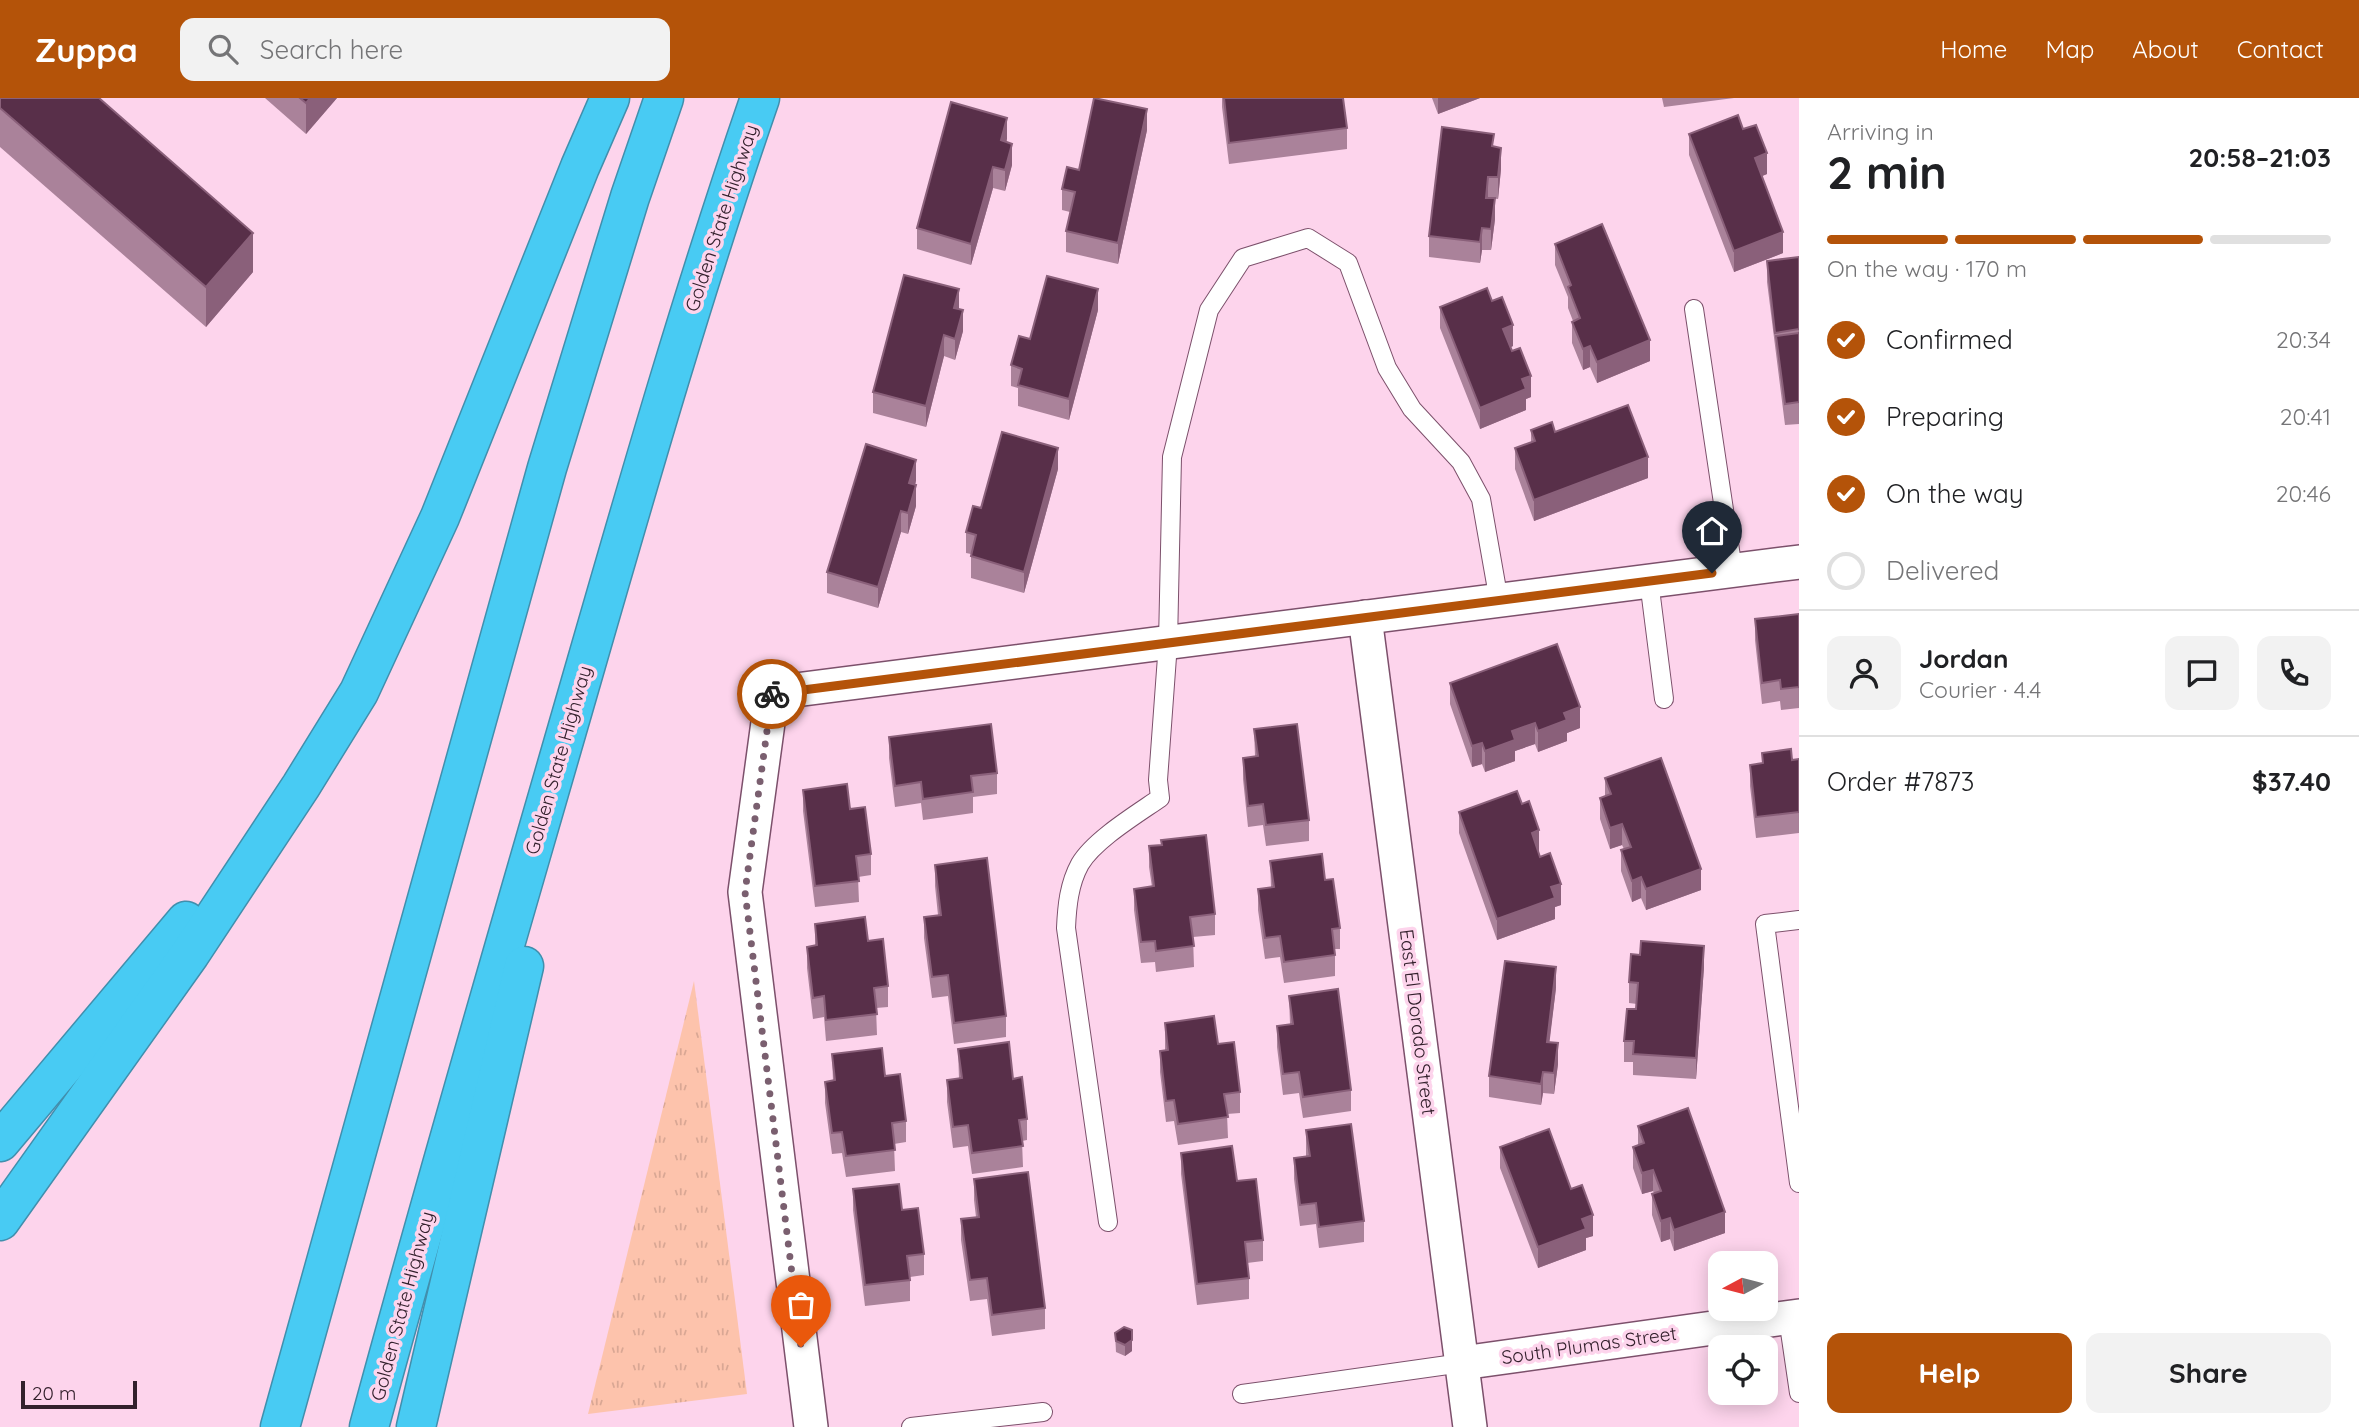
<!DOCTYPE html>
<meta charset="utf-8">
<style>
:root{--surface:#fff;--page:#f2f2f2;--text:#202124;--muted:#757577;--line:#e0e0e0;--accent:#b45309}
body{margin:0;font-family:Quicksand,sans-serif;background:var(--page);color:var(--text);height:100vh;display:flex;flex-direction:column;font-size:26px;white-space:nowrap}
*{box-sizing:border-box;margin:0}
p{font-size:23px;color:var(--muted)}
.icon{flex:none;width:38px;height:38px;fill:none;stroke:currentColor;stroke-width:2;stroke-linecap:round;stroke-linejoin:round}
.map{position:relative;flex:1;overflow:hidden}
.sheet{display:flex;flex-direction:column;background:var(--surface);width:560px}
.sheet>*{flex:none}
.needle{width:46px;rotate:263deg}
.tools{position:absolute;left:1708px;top:1153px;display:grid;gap:14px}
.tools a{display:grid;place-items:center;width:70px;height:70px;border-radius:14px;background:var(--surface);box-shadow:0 4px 18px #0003;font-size:35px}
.scale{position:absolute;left:21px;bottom:18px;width:116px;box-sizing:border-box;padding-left:7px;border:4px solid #33202c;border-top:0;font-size:19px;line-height:24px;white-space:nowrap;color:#33202c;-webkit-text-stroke:5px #fdd4ec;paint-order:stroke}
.pin{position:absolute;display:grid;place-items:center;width:60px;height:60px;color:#fff;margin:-72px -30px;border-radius:50% 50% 50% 0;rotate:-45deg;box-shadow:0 0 7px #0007}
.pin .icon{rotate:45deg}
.courier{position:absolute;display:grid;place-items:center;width:70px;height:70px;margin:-35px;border:5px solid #b45309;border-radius:50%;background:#fff;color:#222;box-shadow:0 2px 9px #0007}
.summary em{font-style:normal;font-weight:700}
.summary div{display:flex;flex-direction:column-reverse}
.summary{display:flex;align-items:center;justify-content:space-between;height:119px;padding:0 28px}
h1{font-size:46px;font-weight:700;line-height:52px}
.bar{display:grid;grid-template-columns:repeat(4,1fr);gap:10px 7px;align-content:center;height:84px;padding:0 28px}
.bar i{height:9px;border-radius:5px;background:var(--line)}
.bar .selected{background:var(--accent)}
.bar p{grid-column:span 4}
.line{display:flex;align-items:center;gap:18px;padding:0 28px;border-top:2px solid var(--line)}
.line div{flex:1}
.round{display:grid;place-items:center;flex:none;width:74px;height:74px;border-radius:14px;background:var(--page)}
ol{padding:0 28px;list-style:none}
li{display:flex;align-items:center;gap:21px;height:77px}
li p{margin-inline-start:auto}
li .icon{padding:7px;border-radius:50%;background:var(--accent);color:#fff;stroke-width:4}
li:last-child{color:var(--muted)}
li i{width:38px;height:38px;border:4px solid var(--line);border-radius:50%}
.action{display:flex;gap:14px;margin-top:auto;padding:14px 28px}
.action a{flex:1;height:80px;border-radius:14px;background:var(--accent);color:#fff;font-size:28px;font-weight:700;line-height:80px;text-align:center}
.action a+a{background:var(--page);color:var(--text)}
header{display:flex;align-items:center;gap:42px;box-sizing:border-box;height:98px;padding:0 35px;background:var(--accent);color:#fff}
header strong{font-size:33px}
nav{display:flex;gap:38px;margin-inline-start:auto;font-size:24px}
.search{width:490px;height:63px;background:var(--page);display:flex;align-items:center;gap:18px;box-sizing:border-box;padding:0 24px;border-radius:14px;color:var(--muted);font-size:26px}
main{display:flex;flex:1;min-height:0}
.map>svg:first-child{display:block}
.grass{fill:url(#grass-tufts)}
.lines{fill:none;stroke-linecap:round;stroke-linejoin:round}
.lane-casing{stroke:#7c506b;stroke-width:20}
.street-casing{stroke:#7c506b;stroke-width:36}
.highway-casing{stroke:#418fad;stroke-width:41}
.lane{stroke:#fff;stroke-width:18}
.street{stroke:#fff;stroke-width:33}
.highway{stroke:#48cbf3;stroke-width:38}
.wall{fill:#aa829a}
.shaded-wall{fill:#8a607a}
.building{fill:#582f49;stroke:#8a607a;stroke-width:2}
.done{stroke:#7a5f6f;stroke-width:7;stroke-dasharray:0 12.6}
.route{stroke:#b45309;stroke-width:9}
.labels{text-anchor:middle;stroke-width:7;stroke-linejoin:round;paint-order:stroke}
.street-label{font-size:19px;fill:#33202c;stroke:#fdd4ec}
</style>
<header>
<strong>Zuppa</strong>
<div class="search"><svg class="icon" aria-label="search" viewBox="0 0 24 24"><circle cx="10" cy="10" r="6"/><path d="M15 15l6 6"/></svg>Search here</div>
<nav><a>Home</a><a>Map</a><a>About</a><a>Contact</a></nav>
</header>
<main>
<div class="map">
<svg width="1799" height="1329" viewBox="0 0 1799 1329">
<defs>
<pattern id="grass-tufts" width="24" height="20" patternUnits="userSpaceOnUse" patternTransform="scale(1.75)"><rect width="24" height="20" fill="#fdc3ac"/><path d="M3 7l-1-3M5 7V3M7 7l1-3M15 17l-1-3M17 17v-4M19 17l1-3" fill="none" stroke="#d9a794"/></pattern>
</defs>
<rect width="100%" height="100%" fill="#fdd4ec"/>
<polygon class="grass" points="694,883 747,1296 588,1316"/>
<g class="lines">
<g class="lane-casing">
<g id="lane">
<polyline points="1694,211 1733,472"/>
<polyline points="1649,483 1664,601"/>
<polyline points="1799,822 1765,826 1799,1085"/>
<path d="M 1108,1124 L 1066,830 C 1067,808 1069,786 1080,766 C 1094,742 1137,716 1160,700 L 1158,682 L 1168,545 L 1172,359 L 1209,212 L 1243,160 L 1308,140 L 1348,165 L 1387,270 L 1412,311 L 1461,364 L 1481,401 L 1499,503"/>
<polyline points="1788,1220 1799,1295"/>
<polyline points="1242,1296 1462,1265"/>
<polyline points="911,1329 1043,1314"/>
</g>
</g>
<g class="street-casing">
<g id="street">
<polyline points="1365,519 1470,1329"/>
<polyline points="1462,1265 1799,1218"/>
<polyline points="811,1329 745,794 772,595 1799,464"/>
</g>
</g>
<g class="highway-casing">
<g id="highway">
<polyline points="0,1044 186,823"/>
<polyline points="0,1123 190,856 301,688 359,594 440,419 580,69 610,0"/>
<polyline points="280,1329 547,370 630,99 664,0"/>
<path d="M 369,1329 C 432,1096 500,864 567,632 C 628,421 688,208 760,0"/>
<polyline points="416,1329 524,868"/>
</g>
</g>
<use href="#lane" class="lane"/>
<use href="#street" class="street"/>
<use href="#highway" class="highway"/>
</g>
<g class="wall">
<polygon points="0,0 253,174 206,229 0,49"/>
<polygon points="265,0 337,0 306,36"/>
<polygon points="1222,0 1343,0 1347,30 1347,51 1229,66 1222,9"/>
<polygon points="1432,0 1480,0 1438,16"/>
<polygon points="1662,0 1734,0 1664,9"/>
<polygon points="1743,31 1767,76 1762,78 1783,155 1734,174 1689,57 1689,36"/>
<polygon points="1147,32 1118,166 1066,154 1066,133 1070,114 1062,112 1062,91 1079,72"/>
<polygon points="1007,41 1006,44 1012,67 1005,93 993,90 971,167 917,151 917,130"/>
<polygon points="1494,48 1501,71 1498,101 1488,100 1495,121 1491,152 1482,152 1480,165 1429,159 1429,138"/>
<polygon points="1555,146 1650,263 1597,285 1590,269 1583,272 1572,245 1572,224 1573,223 1568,210 1568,199 1555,167"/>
<polygon points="1799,159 1799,342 1799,326 1785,327 1767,184 1767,163"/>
<polygon points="1440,209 1513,248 1510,250 1531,299 1526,301 1526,312 1480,331 1440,230"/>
<polygon points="959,211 963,233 955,262 944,258 926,329 873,315 873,294"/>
<polygon points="1098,212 1069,322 1018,308 1018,290 1011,288 1011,267"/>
<polygon points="1531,332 1555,334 1648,380 1534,423 1515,371 1515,350 1531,344"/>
<polygon points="1058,371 1024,495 971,480 971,456 966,455 966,434 981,410"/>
<polygon points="916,383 915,387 916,408 908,436 901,434 878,510 827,495 827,474"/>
<polygon points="1799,516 1799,610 1781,612 1780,603 1762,606 1755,542 1755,521"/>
<polygon points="1450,585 1580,630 1567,635 1567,643 1538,654 1535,646 1515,653 1515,663 1485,674 1482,666 1472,669 1450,606"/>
<polygon points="1254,631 1309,722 1309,743 1266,748 1263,727 1248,729 1243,681 1243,660 1255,658"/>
<polygon points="889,639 997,675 997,696 973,699 973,715 923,722 921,705 895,709 889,660"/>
<polygon points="1762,655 1792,662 1799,661 1799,735 1756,740 1750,688 1750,667 1762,665"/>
<polygon points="1605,680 1701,792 1646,812 1641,800 1632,804 1621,773 1621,752 1624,751 1622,747 1610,751 1600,721 1600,700 1605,698"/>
<polygon points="803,692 850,711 871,756 871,777 858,779 859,804 815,809 803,713"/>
<polygon points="1459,714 1539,753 1538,753 1561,807 1555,809 1555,821 1497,842 1459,735"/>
<polygon points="1149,748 1215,816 1215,837 1193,839 1194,869 1156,874 1155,864 1141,865 1134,812 1134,791 1152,789 1149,769"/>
<polygon points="1270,763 1325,782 1340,830 1340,851 1335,851 1335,878 1284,885 1280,859 1265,861 1258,812 1258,791 1271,789"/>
<polygon points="935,767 1006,918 1006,939 954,946 948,898 932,900 924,840 924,819 938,817 935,788"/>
<polygon points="815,826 868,843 888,888 888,909 876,910 877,937 826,943 824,919 813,921 807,870 807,849 815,848"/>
<polygon points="1704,869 1696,981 1633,977 1633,964 1624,964 1624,943 1636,911 1637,906 1629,905 1629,884"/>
<polygon points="1556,890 1549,944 1558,966 1554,996 1543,995 1541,1007 1489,999 1489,978"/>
<polygon points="1289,898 1351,992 1351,1013 1303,1020 1299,995 1283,997 1277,949 1277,928 1290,926"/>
<polygon points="1165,925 1218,946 1240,994 1240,1015 1227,1016 1228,1040 1178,1047 1174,1023 1166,1024 1160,974 1160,953 1165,953"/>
<polygon points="958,951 1013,981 1027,1021 1027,1042 1022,1043 1023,1069 972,1076 968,1048 953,1050 947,1004 947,982 959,981"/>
<polygon points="832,956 906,1023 906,1044 894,1046 895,1073 846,1079 842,1055 832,1056 825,1005 825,984 833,983"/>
<polygon points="1638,1028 1725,1135 1674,1153 1670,1141 1661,1144 1652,1117 1652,1096 1654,1095 1653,1093 1642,1096 1633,1070 1633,1049 1638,1047"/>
<polygon points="1306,1032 1364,1123 1364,1144 1319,1150 1316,1126 1300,1128 1294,1081 1294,1060 1306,1059"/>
<polygon points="1500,1049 1571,1091 1593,1138 1586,1140 1586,1152 1538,1170 1500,1070"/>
<polygon points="1181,1055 1237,1083 1263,1142 1263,1163 1247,1165 1249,1180 1249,1201 1197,1207 1181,1076"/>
<polygon points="974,1081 1045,1210 1045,1231 992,1238 987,1201 970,1203 961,1142 961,1121 976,1119 974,1102"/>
<polygon points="853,1091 902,1112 924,1156 924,1177 910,1179 910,1203 865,1208 853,1112"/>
<polygon points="1115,1235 1132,1253 1125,1258 1116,1254"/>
</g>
<g class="shaded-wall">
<polygon points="310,0 337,0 306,36 306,5"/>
<polygon points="1438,0 1480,0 1438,16"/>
<polygon points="1147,11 1147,32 1118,166 1118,145"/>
<polygon points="1007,20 1007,41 1001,63 1001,42"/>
<polygon points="1012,46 1012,67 1005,93 1005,72"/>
<polygon points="1501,50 1501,71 1498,101 1498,79"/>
<polygon points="1767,55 1767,76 1755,81 1755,60"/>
<polygon points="993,69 993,90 971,167 971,146"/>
<polygon points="1488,79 1488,100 1486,100"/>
<polygon points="1495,100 1495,121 1491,152 1491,131"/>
<polygon points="1482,130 1482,152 1480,165 1480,144"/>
<polygon points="1783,134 1783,155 1734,174 1734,153"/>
<polygon points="253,135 253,174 206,229 206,189"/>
<polygon points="959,191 959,212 954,210"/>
<polygon points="1098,191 1098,212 1069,322 1069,301"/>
<polygon points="963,212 963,233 955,262 955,241"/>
<polygon points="1513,227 1513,248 1503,252 1503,231"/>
<polygon points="944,237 944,258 926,329 926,308"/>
<polygon points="1650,242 1650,263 1597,285 1597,264"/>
<polygon points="1590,248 1590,269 1583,272 1583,251"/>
<polygon points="1531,278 1531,299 1526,301 1526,312 1480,331 1480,310 1522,281"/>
<polygon points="1058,350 1058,371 1024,495 1024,474"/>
<polygon points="1648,359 1648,380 1534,423 1534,402"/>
<polygon points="916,362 916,383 909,406 909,385"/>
<polygon points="916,387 916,408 908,436 908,415"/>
<polygon points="901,413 901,434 878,510 878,489"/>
<polygon points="1580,609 1580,630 1567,635 1567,643 1538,654 1538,633 1564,615"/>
<polygon points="1535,625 1535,646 1515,653 1515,663 1485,674 1485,653 1512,633"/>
<polygon points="1482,645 1482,666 1472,669 1472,648"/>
<polygon points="1622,726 1622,747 1610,751 1610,730"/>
<polygon points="1539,732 1539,753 1532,756 1532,735"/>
<polygon points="1701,771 1701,792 1646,812 1646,791"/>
<polygon points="1641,779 1641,800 1632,804 1632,783"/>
<polygon points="1561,786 1561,807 1555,809 1555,821 1497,842 1497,821 1551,789"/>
<polygon points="1704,848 1704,869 1696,981 1696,960"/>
<polygon points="1556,869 1556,890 1547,965 1547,944"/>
<polygon points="1558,945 1558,966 1554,996 1554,975"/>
<polygon points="1543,974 1543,995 1541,1007 1541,986"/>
<polygon points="1653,1072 1653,1093 1642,1096 1642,1075"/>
<polygon points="1725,1114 1725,1135 1674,1153 1674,1132"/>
<polygon points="1593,1117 1593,1138 1586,1140 1586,1152 1538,1170 1538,1149 1582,1121"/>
<polygon points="1670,1120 1670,1141 1661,1144 1661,1123"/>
<polygon points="1132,1242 1132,1253 1125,1258 1125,1247"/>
</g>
<g class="building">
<polygon points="0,0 99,0 253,135 206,189 0,10"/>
<polygon points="300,0 310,0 306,5"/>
<polygon points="1094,0 1147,11 1118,145 1066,133 1075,94 1062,91 1067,69 1079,72"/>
<polygon points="1224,0 1343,0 1347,30 1229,45"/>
<polygon points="951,4 1007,20 1001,42 1012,46 1005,72 993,69 971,146 917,130"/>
<polygon points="1738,17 1743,31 1756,27 1767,55 1755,60 1783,134 1734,153 1689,36"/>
<polygon points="1442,29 1494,36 1492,48 1501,50 1498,79 1488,79 1486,100 1495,100 1491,131 1482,130 1480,144 1429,138"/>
<polygon points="1602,126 1650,242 1597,264 1590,248 1583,251 1572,224 1580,220 1568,189 1571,187 1555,146"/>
<polygon points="1799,159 1799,231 1775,235 1767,163"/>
<polygon points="904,177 959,191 954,210 963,212 955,241 944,237 926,308 873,294"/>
<polygon points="1047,178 1098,191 1069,301 1018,287 1022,271 1011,267 1019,238 1030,241"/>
<polygon points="1487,190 1492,203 1502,199 1513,227 1503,231 1512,253 1520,250 1531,278 1522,281 1526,291 1480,310 1440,209"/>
<polygon points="1799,235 1799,304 1785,306 1776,238"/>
<polygon points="1628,307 1648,359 1534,402 1515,350 1535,343 1531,332 1552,324 1555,334"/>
<polygon points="1002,334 1058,350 1024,474 971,458 976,437 966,434 973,408 981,410"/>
<polygon points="866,346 916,362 909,385 916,387 908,415 901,413 878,489 827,474"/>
<polygon points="1799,516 1799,589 1781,591 1780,582 1762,585 1755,521"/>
<polygon points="1557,546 1580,609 1564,615 1567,622 1538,633 1535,625 1512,633 1515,642 1485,653 1482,645 1472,648 1450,585"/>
<polygon points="991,626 997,675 971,678 973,694 923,701 921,684 895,688 889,639"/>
<polygon points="1297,626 1309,722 1266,727 1263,706 1248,708 1243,660 1258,658 1254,631"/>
<polygon points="1791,651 1792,662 1799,661 1799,714 1756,719 1750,667 1763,665 1762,655"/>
<polygon points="1661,660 1701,771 1646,791 1641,779 1632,783 1621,752 1631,749 1622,726 1610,730 1600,700 1611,696 1605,680"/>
<polygon points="847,686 850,711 865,709 871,756 856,758 859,783 815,788 803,692"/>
<polygon points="1517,693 1522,706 1529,703 1539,732 1532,735 1540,759 1550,755 1561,786 1551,789 1555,800 1497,821 1459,714"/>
<polygon points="1206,737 1215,816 1190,819 1194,848 1156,853 1155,843 1141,844 1134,791 1154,788 1149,748 1162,747 1161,742"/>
<polygon points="1322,756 1325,782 1333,781 1340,830 1332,831 1335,857 1284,864 1280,838 1265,840 1258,791 1274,789 1270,763"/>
<polygon points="987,760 1006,918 954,925 948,877 932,879 924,819 941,817 935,767"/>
<polygon points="865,819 868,843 883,841 888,888 874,890 877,916 826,922 824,898 813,900 807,849 817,847 815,826"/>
<polygon points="1641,843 1704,848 1696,960 1633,956 1634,943 1624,943 1627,911 1636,911 1638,885 1629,884 1631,856 1640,857"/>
<polygon points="1505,863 1556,869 1547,944 1558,945 1554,975 1543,974 1541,986 1489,978"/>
<polygon points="1338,891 1351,992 1303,999 1299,974 1283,976 1277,928 1293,926 1289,898"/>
<polygon points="1214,918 1218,946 1234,944 1240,994 1224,996 1228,1019 1178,1026 1174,1002 1166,1003 1160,953 1168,952 1165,925"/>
<polygon points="1009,944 1013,981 1022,979 1027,1021 1019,1022 1023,1048 972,1055 968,1027 953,1029 947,982 962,980 958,951"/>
<polygon points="882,950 885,978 900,976 906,1023 892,1025 895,1052 846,1058 842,1034 832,1035 825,984 835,982 832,956"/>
<polygon points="1688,1010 1725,1114 1674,1132 1670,1120 1661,1123 1652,1096 1661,1093 1653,1072 1642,1075 1633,1049 1644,1045 1638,1028"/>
<polygon points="1351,1026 1364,1123 1319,1129 1316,1105 1300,1107 1294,1060 1310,1058 1306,1032"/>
<polygon points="1549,1031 1571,1091 1582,1087 1593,1117 1582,1121 1586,1131 1538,1149 1500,1049"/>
<polygon points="1232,1048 1237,1083 1256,1081 1263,1142 1245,1144 1249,1180 1197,1186 1181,1055"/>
<polygon points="1028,1074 1045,1210 992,1217 987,1180 970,1182 961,1121 979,1119 974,1081"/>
<polygon points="899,1086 902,1112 918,1110 924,1156 907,1158 910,1182 865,1187 853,1091"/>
<polygon points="1124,1229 1132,1232 1132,1242 1125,1247 1116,1243 1115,1235"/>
</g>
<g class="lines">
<polyline class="done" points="772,596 745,794 801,1249"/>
<polyline class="route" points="772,596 1712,475"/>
</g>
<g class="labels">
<g class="street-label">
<text transform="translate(721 120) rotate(-72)" y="7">Golden State Highway</text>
<text transform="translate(558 662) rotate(-74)" y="7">Golden State Highway</text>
<text transform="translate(1418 924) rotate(83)" y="7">East El Dorado Street</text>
<text transform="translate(402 1208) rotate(-75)" y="7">Golden State Highway</text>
<text transform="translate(1589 1247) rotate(-8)" y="7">South Plumas Street</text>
</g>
</g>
</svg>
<div class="tools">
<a><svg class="needle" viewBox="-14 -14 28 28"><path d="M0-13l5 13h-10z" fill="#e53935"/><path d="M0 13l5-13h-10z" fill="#757577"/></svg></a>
<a><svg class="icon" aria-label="locate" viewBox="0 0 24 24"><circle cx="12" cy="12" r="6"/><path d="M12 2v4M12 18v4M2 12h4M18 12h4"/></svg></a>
</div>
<div class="scale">20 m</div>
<div class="pin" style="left:801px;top:1249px;background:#ea580c"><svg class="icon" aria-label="bag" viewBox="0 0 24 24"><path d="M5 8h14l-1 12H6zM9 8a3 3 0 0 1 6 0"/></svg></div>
<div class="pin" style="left:1712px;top:475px;background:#1f2937"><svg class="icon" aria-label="home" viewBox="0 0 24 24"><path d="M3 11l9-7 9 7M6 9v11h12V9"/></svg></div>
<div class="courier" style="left:772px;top:596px"><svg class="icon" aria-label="bike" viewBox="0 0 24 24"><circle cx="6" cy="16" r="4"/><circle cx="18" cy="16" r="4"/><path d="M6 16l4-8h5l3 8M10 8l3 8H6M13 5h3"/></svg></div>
</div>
<section class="sheet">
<div class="summary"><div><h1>2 min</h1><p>Arriving in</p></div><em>20:58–21:03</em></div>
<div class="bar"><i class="selected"></i><i class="selected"></i><i class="selected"></i><i></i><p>On the way · 170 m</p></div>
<ol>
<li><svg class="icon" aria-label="check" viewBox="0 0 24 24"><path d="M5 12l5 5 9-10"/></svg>Confirmed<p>20:34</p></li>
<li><svg class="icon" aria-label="check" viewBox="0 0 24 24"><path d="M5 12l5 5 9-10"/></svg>Preparing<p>20:41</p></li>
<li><svg class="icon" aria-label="check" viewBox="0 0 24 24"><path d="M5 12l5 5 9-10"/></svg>On the way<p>20:46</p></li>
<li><i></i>Delivered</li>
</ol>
<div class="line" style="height:126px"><a class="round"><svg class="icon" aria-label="person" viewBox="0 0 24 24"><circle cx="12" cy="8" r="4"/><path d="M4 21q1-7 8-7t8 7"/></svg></a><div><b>Jordan</b><p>Courier · 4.4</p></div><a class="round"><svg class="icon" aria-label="chat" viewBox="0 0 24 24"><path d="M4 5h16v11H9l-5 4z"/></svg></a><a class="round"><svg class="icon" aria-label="phone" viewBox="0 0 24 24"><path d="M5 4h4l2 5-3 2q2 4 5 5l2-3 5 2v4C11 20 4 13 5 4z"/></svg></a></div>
<div class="line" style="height:91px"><div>Order #7873</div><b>$37.40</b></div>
<div class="action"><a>Help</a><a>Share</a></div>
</section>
</main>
